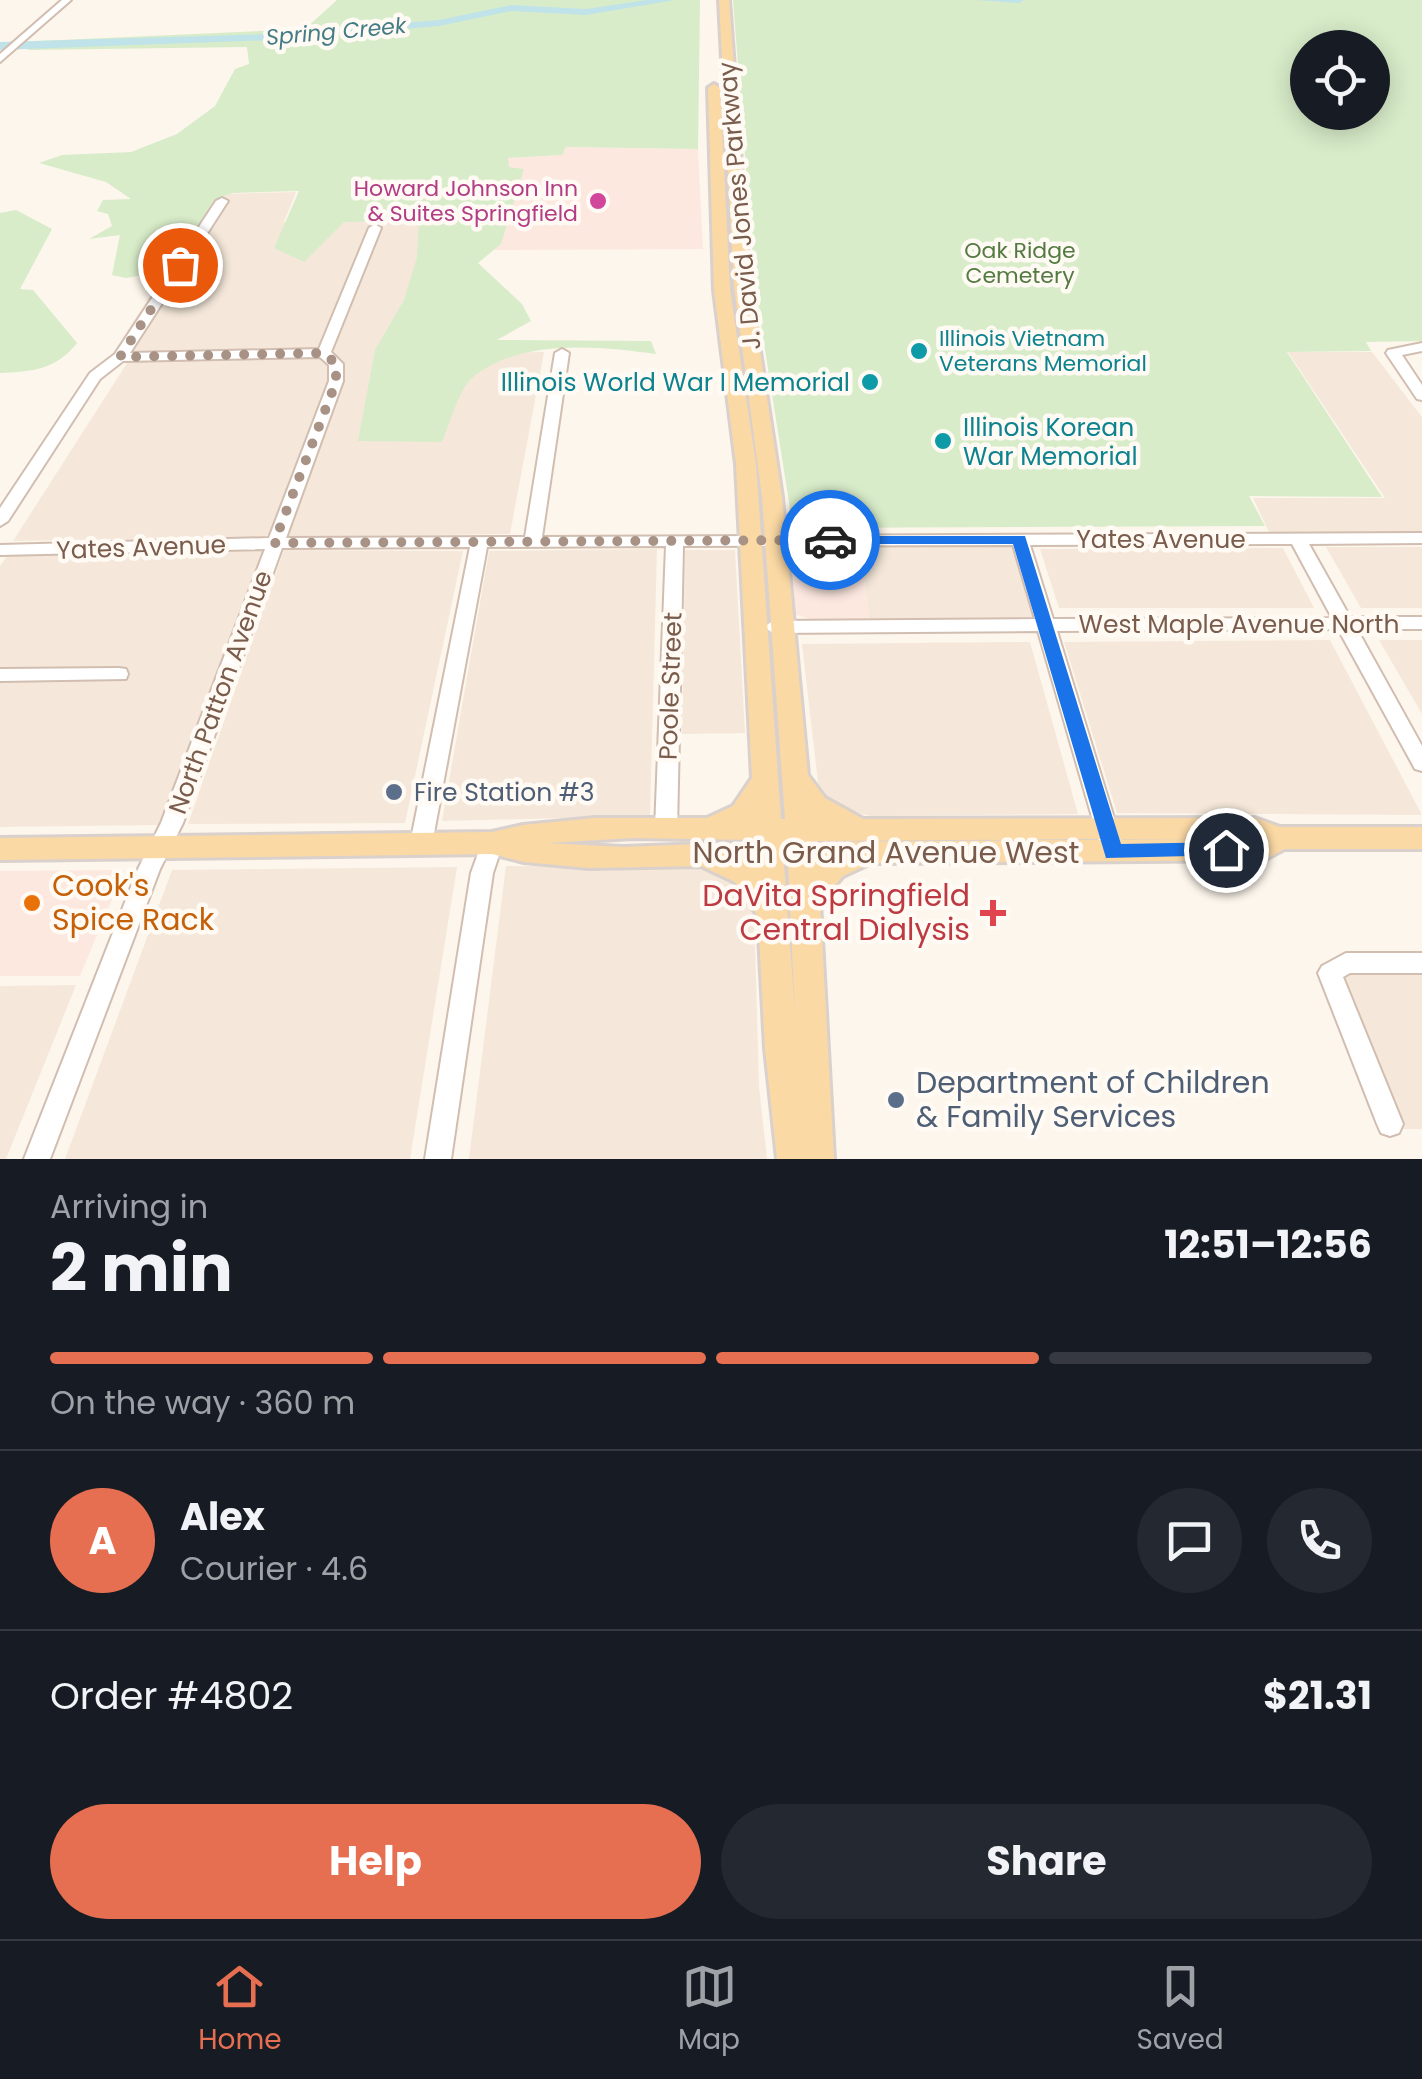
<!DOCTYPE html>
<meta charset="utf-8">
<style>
:root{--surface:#171b24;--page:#242831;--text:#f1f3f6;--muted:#9ea1a6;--line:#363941;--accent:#e76f51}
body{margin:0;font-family:Poppins,sans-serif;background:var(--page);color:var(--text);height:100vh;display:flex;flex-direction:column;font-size:38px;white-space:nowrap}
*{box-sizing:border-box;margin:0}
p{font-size:32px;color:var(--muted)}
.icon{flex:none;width:55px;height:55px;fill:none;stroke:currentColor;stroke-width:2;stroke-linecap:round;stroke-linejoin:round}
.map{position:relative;height:1159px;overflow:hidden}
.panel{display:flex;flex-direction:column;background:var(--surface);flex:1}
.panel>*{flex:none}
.fabs{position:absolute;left:1290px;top:30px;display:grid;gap:20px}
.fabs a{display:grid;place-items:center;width:100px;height:100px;border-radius:50%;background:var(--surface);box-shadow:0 5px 25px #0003;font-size:50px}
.pin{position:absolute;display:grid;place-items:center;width:85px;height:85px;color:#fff;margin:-42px;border:5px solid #fff;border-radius:50%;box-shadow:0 2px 10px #0007}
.courier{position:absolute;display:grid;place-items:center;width:100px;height:100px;margin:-50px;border:8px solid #1a73e8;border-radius:50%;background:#fff;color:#222;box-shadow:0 2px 12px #0007}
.headline em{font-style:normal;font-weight:700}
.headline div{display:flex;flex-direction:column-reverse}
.headline{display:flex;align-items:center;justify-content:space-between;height:170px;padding:0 50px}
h1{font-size:65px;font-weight:700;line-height:75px}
.bar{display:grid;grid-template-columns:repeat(4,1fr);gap:15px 10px;align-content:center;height:120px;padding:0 50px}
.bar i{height:12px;border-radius:8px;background:var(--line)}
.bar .selected{background:var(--accent)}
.bar p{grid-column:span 4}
.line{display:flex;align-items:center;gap:25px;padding:0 50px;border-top:2px solid var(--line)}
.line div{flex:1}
.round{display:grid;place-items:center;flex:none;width:105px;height:105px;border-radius:52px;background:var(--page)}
.primary-button{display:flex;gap:20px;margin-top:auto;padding:20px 50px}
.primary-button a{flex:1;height:115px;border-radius:60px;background:var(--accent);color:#fff;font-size:40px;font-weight:700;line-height:115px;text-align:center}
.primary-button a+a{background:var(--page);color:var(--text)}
.menu{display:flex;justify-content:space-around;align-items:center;height:140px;border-top:2px solid var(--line);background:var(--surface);font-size:28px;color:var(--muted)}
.menu a{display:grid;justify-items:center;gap:5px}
.menu .selected{color:var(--accent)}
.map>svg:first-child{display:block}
.residential{fill:#f5e8da}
.commercial{fill:#fde8e0}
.green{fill:#d8ecc9;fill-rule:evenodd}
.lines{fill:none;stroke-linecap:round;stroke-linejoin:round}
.river{fill:#bfe3e8;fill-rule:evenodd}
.minor-casing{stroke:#d1beb0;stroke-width:4}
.major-casing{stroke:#dad1cd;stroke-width:6}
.minor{fill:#fff;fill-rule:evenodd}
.major{fill:#fbd9a5;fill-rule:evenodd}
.route{fill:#1a73e8}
.done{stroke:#a89285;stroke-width:10;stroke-dasharray:0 18}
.hotel-dot{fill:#d1479c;stroke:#fffaf3;stroke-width:4}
.culture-dot{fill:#0f9aa8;stroke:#fffaf3;stroke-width:4}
.service-dot{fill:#5c6f8a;stroke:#fffaf3;stroke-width:4}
.food-dot{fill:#e8710a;stroke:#fffaf3;stroke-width:4}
.health-dot{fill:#e0444e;stroke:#fffaf3;stroke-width:4}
.labels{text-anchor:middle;stroke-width:9;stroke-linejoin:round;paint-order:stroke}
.far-water-label{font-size:22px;font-style:italic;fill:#437c86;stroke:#fffaf3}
.far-hotel-label{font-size:22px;fill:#b23c85;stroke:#fffaf3;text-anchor:end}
.far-park-label{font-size:22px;fill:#537a41;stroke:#fffaf3}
.far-culture-label{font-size:22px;fill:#0d838f;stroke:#fffaf3;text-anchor:start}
.street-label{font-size:25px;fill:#7a5c4d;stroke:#fffaf3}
.culture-label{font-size:25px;fill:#0d838f;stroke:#fffaf3;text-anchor:end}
.service-label{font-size:25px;fill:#4e5e75;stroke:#fffaf3;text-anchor:start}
.near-street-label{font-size:30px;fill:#7a5c4d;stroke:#fffaf3}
.near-food-label{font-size:30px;fill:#c56008;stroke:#fffaf3;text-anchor:start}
.near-health-label{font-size:30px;fill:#be3a42;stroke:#fffaf3;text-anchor:end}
.near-service-label{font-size:30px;fill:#4e5e75;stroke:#fffaf3;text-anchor:start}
</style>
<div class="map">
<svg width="1422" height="1159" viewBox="0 0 1422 1159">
<rect width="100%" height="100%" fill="#fdf6ec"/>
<g class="residential">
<polygon points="296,192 284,222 434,221 461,353 544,352 510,534 284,537 343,368 334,351 113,353 216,194"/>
<polygon points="1288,352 1372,352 1422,417 1422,533 1269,532 1253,498 1385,498"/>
<polygon points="316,355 331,365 328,380 270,534 264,537 13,541 129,360"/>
<polygon points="1014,543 1035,618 869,619 860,544"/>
<polygon points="265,547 159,825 0,827 0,566 7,556"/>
<polygon points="1326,547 1422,547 1422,608 1361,608"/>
<polygon points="1283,548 1314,608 1059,608 1040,549"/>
<polygon points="657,549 650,816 442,821 489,551"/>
<polygon points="284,550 463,551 405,823 188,824"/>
<polygon points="685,550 735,550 745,733 682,734"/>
<polygon points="1330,640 1422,815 1117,813 1064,642"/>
<polygon points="1379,640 1422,640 1422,714"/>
<polygon points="1030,642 1078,814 871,816 843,810 819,791 802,644"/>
<polygon points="506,866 690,867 721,874 740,887 754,910 759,1086 767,1159 469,1159"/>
<polygon points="457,867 410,1159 65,1159 172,870"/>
<polygon points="1343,968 1422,968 1422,1129 1400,1129 1337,978"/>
<polygon points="76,985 6,1159 0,1159 0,986"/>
</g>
<g class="commercial">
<polygon points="566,147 698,149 703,249 494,250 501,243 523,169 508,167 508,158 561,155"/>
<polygon points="860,544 869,619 814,620 790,613 786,551 798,546"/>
<polygon points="124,870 80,976 0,976 0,871"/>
</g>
<g class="green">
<path d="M 337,0 L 700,0 L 698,149 L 566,147 L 562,155 L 508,158 L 509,167 L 524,169 L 501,244 L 478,263 L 522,304 L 531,321 L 497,340 L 651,341 L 656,354 C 599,346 519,338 472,378 C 458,390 450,425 442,442 L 358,441 L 375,350 L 404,300 L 417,257 L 419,221 L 344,222 L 304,262 L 274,248 L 299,191 L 232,193 L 213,201 L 192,239 L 201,247 L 189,267 L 126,278 L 112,275 L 120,235 L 89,239 L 112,226 L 108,214 L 97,211 L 103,200 L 131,199 L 106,182 L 39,163 L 62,155 L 131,152 L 177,134 L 215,106 L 235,69 L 249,64 L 247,47 L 27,50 L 38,41 L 305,29 Z"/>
<path d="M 733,0 L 1422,0 L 1422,341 L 1366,342 L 1371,351 L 1287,352 L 1382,497 L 1249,496 L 1265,526 L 793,528 L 755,286 ZM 1308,48 L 1372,48 L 1372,112 L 1308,112 Z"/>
<path d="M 16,210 L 52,229 L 20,289 L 33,290 L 77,343 C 57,369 32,372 0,373 L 0,213 Z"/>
</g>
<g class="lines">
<g class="river">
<polygon points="647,0 675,0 586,15 511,11 439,26 272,40 0,50 0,42 272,34 439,20 511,5 586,9"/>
<polygon points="977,0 1024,0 1019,3"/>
</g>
<g class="minor-casing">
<g id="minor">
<polygon points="62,0 71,0 0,62 0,54"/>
<path d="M 222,198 L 228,201 L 130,353 L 319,349 L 369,228 L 375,224 L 381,228 L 331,352 L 343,364 L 343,381 L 286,538 L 525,537 L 555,353 L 562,349 L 569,353 L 542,537 L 1422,533 L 1422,543 L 1309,544 L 1350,617 L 1422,617 L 1422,629 L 1357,629 L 1422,746 L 1422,771 L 1415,769 L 1338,629 L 1057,631 L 1121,841 L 1118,847 L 1110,849 L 1102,847 L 1099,841 L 1038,631 L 773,633 L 764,627 L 773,621 L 1035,619 L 1013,545 L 683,546 L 677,830 L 674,836 L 666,838 L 658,836 L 655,830 L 666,546 L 487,547 L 432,844 L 429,850 L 421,852 L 413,850 L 410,844 L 470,547 L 282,548 L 183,823 L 160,869 L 50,1159 L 24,1159 L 138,869 L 161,823 L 265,549 L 0,555 L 0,545 L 269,538 L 329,381 L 329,365 L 320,357 L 123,361 L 100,379 L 8,521 L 0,526 L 0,508 L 90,373 L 115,354 L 216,201 ZM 1292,544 L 1332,618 L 1053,619 L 1030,545 Z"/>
<polygon points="1422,343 1422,351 1402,355 1422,385 1422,400 1417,399 1386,353 1388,350"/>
<polygon points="119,668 126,669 128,674 126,679 0,681 0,669"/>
<polygon points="492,835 500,837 503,843 493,873 451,1159 425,1159 471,873 484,837"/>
<polygon points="1346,953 1422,953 1422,973 1350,973 1343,977 1403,1124 1399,1133 1390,1136 1381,1133 1377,1124 1318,973 1322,966"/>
</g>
</g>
<g class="major-casing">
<path id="major" d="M 719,0 L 729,0 L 750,286 L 782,497 L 808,775 L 825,798 L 863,819 L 1255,818 L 1280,827 L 1422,827 L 1422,849 L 1284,849 L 1264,860 L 871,863 L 843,876 L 820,903 L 834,1159 L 777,1159 L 765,1048 L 758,916 L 735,882 L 701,866 L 589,868 L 524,862 L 492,854 L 0,860 L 0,838 L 492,832 L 523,825 L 595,818 L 707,818 L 733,806 L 752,778 L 736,464 L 714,290 L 708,88 L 714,84 L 720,88 L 730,290 L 756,464 L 781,819 L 785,819 L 762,497 L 734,286 ZM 633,838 L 755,840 L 755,842 L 623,847 L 547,843 ZM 1076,839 L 1206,839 L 814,842 L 814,841 ZM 784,864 L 788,864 L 795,1014 Z"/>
</g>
<use href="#minor" class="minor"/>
<use href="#major" class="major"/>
</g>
<polygon class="route" points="830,536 1025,536 1121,844 1226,842 1236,850 1233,855 1106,858 1013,544 825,544 825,537"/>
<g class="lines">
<polyline class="done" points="180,265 120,357 324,353 336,364 336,382 274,543 830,540"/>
</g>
<circle class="hotel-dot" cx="598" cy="201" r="10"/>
<g class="culture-dot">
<circle cx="919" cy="351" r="10"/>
<circle cx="870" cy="382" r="10"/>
<circle cx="943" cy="441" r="10"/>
</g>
<g class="service-dot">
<circle cx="394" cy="792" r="10"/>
<circle cx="896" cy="1100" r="10"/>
</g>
<circle class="food-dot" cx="32" cy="903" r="10"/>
<path class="health-dot" d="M988 898h10v10h10v10h-10v10h-10v-10h-10v-10h10z"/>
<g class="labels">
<g class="far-water-label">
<text transform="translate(336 31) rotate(-5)" y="8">Spring Creek</text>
</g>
<g class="far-hotel-label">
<text x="578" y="196">Howard Johnson Inn<tspan x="578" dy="25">&amp; Suites Springfield</tspan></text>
</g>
<g class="far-park-label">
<text x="1020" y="258">Oak Ridge<tspan x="1020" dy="25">Cemetery</tspan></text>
</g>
<g class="far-culture-label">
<text x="939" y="346">Illinois Vietnam<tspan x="939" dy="25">Veterans Memorial</tspan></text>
</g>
<g class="street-label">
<text transform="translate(739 206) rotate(-95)" y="9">J. David Jones Parkway</text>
<text x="1161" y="548">Yates Avenue</text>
<text transform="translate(141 547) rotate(-2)" y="9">Yates Avenue</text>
<text x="1239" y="633">West Maple Avenue North</text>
<text transform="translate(670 686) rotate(-88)" y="9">Poole Street</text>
<text transform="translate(220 692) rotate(-70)" y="9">North Patton Avenue</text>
</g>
<g class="culture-label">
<text x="850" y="391">Illinois World War I Memorial</text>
<text x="963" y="436" text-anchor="start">Illinois Korean<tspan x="963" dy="29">War Memorial</tspan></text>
</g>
<g class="service-label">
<text x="414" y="801">Fire Station #3</text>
</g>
<g class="near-street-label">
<text x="886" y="863">North Grand Avenue West</text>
</g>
<g class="near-food-label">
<text x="52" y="896">Cook's<tspan x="52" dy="34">Spice Rack</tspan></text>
</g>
<g class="near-health-label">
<text x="970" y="906">DaVita Springfield<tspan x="970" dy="34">Central Dialysis</tspan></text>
</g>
<g class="near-service-label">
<text x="916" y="1093">Department of Children<tspan x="916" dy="34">&amp; Family Services</tspan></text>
</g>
</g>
</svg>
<div class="fabs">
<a><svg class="icon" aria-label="locate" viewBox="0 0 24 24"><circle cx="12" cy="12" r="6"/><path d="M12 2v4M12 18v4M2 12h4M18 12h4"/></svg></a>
</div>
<div class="pin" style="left:180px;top:265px;background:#ea580c"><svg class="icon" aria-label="bag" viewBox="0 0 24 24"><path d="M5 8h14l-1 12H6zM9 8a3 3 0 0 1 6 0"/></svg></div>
<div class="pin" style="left:1226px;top:850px;background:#1f2937"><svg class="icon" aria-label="home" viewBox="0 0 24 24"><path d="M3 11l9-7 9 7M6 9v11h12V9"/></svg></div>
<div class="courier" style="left:830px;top:540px"><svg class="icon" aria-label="car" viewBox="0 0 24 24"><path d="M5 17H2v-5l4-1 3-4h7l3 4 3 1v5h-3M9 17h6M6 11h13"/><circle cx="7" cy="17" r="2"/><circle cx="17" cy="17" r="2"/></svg></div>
</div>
<section class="panel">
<div class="headline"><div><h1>2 min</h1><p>Arriving in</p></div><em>12:51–12:56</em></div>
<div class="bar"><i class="selected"></i><i class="selected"></i><i class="selected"></i><i></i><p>On the way · 360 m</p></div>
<div class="line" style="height:180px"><b class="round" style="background:var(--accent);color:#fff">A</b><div><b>Alex</b><p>Courier · 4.6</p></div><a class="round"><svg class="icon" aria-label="chat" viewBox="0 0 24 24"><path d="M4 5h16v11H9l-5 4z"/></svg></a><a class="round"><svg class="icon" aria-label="phone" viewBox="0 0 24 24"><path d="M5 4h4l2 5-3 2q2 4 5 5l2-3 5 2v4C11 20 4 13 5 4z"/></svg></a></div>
<div class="line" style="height:130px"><div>Order #4802</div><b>$21.31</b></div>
<div class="primary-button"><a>Help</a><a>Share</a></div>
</section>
<nav class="menu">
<a class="selected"><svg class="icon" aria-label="home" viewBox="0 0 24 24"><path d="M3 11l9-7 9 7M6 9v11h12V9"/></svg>Home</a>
<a><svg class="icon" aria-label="map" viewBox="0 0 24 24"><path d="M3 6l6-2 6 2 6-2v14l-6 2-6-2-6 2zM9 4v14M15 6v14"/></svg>Map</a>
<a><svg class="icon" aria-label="saved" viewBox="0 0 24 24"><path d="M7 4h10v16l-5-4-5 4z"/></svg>Saved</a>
</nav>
